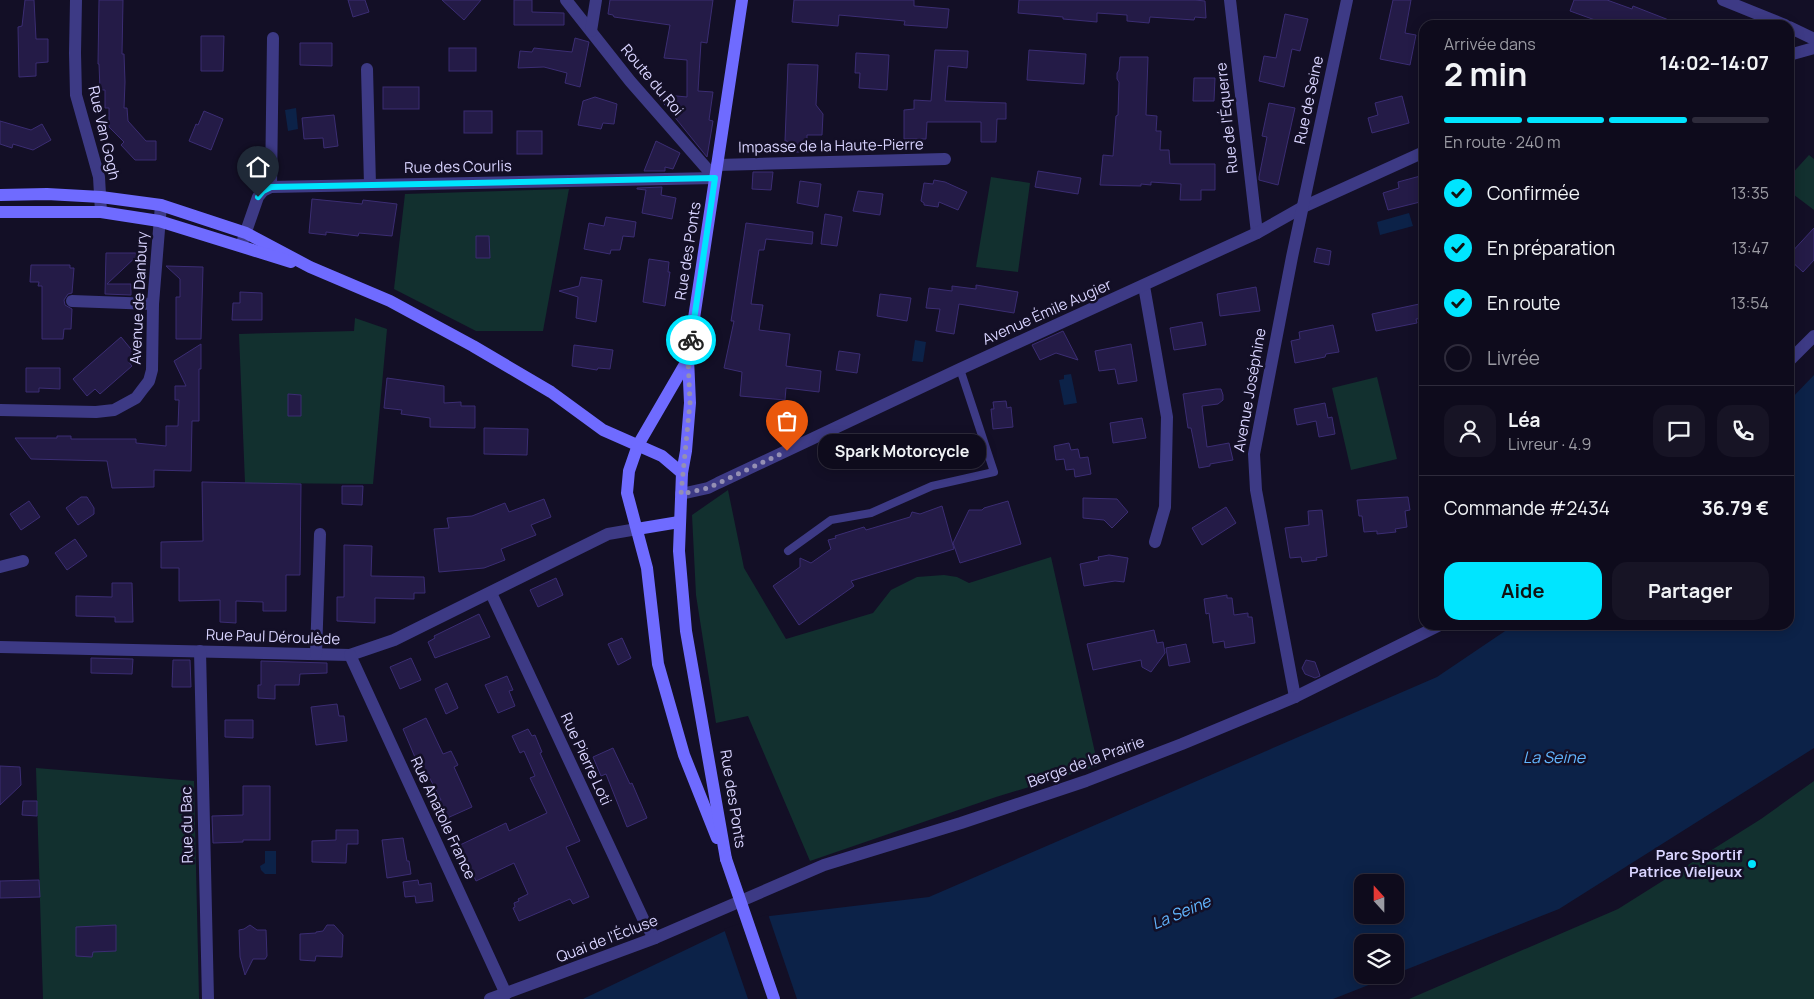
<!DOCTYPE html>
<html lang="fr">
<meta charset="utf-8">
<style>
:root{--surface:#0e0b1c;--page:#171425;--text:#f1f3f6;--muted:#9b9ba3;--line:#2e2b3b;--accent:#00e5ff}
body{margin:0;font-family:Manrope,sans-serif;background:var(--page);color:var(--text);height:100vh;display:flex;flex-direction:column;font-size:19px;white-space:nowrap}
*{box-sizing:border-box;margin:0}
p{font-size:16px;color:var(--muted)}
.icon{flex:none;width:28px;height:28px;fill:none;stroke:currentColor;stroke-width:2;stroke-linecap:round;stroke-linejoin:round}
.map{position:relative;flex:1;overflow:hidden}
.drawer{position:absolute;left:1419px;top:20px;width:375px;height:610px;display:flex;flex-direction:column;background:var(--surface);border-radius:15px;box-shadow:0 2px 12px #0003,0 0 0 1px var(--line)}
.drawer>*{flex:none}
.needle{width:32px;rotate:339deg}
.buttons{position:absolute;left:1354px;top:874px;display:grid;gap:10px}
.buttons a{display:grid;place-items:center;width:50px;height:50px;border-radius:10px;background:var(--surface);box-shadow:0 2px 12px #0003,0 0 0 1px var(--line);font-size:25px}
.pin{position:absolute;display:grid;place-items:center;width:42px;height:42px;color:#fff;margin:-51px -21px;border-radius:50% 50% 50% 0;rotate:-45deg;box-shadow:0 0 5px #0007}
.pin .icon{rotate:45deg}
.courier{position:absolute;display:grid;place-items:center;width:50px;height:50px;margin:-25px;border:4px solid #00e5ff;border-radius:50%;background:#fff;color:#222;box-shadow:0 1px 6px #0007}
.bubble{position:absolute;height:35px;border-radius:15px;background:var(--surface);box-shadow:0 2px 12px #0003,0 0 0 1px var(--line);font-size:16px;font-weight:700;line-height:35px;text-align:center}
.overview em{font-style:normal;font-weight:700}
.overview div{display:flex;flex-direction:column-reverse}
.overview{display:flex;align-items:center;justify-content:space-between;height:85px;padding:0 25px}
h1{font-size:32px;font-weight:700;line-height:38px}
.bar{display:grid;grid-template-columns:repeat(4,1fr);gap:8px 5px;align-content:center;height:60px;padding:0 25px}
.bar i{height:6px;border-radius:4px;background:var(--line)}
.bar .current{background:var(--accent)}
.bar p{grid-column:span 4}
.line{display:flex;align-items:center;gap:12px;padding:0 25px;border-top:1px solid var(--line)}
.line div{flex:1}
.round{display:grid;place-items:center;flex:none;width:52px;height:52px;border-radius:15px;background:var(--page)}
ol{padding:0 25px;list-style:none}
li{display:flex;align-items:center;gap:15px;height:55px}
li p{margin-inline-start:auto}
li .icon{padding:5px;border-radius:50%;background:var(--accent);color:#111;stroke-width:4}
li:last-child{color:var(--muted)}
li i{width:28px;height:28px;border:2px solid var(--line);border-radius:50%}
.button{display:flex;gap:10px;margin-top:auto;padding:10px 25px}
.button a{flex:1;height:58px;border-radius:15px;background:var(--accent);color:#111;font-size:20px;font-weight:700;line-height:58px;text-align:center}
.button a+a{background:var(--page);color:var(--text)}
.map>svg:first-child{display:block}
.green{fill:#12302f}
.water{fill:#0c2248;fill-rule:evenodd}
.pier{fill:#130f26}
.building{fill:#241b47;stroke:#3b2d73}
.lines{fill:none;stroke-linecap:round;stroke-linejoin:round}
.lane{stroke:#3d3a85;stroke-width:8}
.street{stroke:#3d3a85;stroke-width:12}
.secondary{stroke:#6f6bff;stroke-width:12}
.secondary-bridge{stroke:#6f6bff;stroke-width:12}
.done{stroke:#948fb3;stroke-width:5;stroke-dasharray:0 9}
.route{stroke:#00e5ff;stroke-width:6}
.poi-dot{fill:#00e5ff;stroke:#130f26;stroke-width:2}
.labels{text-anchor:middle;stroke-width:5;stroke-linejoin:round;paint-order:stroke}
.street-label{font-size:15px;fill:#d9d4ff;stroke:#130f26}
.poi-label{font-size:15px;font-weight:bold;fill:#d9d4ff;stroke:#130f26;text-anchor:end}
.water-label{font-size:16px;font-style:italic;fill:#62b6ff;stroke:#130f26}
</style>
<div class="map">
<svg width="1814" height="999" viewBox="0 0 1814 999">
<rect width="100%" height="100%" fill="#130f26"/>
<g class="green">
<polygon points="1809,155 1814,159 1814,210 1789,191 1789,177"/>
<polygon points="991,177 1030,183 1018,272 976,267"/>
<polygon points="569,189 543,331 476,331 394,289 405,194"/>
<polygon points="355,318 387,329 373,484 245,483 239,334 354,331"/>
<polygon points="1377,377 1397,459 1351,470 1332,388"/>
<polygon points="728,490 744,568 786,639 873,613 891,590 917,577 944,575 957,577 969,583 1051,557 1098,766 996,797 810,861 748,716 716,723 696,595 692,515"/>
<polygon points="36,768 194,781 199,999 43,999"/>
<polygon points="1814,781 1814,999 1409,999 1618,909 1761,819"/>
</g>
<g class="water">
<polygon points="296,108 298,129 288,131 285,110"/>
<polygon points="1409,213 1413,226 1380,235 1377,222"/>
<polygon points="915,340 926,342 923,362 912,361"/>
<polygon points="1071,374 1077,403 1064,405 1059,380 1064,379 1064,375"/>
<path d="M 1814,375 L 1814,748 L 1559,909 L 1395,974 L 1395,942 L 1362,942 L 1362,975 L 1394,975 L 1333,999 L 583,999 L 725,931 L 770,916 L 929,897 L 1437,677 L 1514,625 L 1789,625 L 1789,401 ZM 1362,882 L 1395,882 L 1395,915 L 1362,915 Z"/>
<polygon points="265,851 276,851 276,874 265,874 261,870 260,866 265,863"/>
</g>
<polygon class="pier" points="768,914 797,999 748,999 724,929"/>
<g class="building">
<polygon points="25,0 34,0 36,39 48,39 48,62 36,63 36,76 19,77 18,27 22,26"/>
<polygon points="99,0 123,0 122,54 124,54 125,82 124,108 127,108 128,121 146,141 156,141 156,160 135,160 121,145 124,142 109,127 109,108 105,108 105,90 100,90 99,64 98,64"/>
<polygon points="348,0 365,0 369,12 353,17"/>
<polygon points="442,0 481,0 464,20"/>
<polygon points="514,0 532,0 532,12 564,13 564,25 514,25"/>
<polygon points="610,0 713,0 707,43 701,42 698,91 713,92 709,120 713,121 707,157 656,94 687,97 687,60 664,58 670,25 614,17 613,15 608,14"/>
<polygon points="794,0 914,0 914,6 949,9 947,28 904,25 905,21 839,15 838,26 792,22"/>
<polygon points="1019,0 1195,0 1205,1 1206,18 1195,17 1194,20 1150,17 1149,23 1127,21 1127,15 1097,13 1097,22 1063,19 1063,17 1018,13"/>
<polygon points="1393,0 1411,0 1405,33 1416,35 1410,65 1380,59"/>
<polygon points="1574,0 1607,0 1632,9 1633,6 1679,24 1679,25 1609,25 1570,11"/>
<polygon points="1285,14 1308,19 1300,51 1292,49 1284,87 1259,81 1264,56 1276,58"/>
<polygon points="201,36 224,36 223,71 201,71"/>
<polygon points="575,38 589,42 580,87 565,83 567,73 544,67 518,68 520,51 532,52 534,48 572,52"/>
<polygon points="300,43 332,43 332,66 300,65"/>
<rect x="449" y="48" width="27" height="23"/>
<polygon points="935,50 968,51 967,68 948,66 945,101 1006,103 1006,119 997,119 996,142 981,142 981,122 927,122 926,139 904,139 904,110 914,109 914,100 931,101"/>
<polygon points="1029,50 1086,54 1084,84 1027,80"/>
<polygon points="856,53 889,55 887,90 859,88 860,73 855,73"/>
<polygon points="1120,57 1148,57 1146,115 1157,116 1156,131 1161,131 1160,150 1169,150 1170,164 1215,164 1215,190 1201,190 1201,200 1180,200 1181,184 1151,182 1151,185 1141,184 1141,186 1100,185 1103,155 1113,156 1116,116 1118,115 1119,82 1117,79 1117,73 1119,70"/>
<polygon points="788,64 818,65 816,105 823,114 822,135 807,135 807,141 804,141 803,152 787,152 787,141 785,141"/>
<polygon points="1194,78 1215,78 1214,101 1193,101"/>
<rect x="383" y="87" width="36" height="22"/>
<polygon points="1402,96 1409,123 1372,133 1368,118 1378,115 1375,103"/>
<polygon points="595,97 617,104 614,124 603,123 601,129 578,125 583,101"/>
<polygon points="1269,103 1295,108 1278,185 1259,180 1259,177 1267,137 1262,136"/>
<polygon points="204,111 223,119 211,150 189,141 196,124 198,125"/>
<rect x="464" y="111" width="28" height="22"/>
<polygon points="334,115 338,146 324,148 323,138 304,139 302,118"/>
<polygon points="0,121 31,130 42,124 51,140 33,150 13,144 12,148 0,144"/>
<rect x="517" y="131" width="25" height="23"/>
<polygon points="656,141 680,153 673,169 665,167 665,171 644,171"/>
<polygon points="1038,171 1081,178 1078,194 1035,187"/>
<polygon points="753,172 773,172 771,190 752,189"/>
<polygon points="1424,175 1424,201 1388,210 1383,193 1399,188 1398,182"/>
<polygon points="934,180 945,182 967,192 958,210 939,202 938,207 924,205 924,203 921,201 924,183 933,184"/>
<polygon points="800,181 821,184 818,207 797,203"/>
<polygon points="662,187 661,195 676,198 672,219 642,213 646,190 637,189 637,188"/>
<polygon points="858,191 883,194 880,215 853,211"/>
<polygon points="312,199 362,204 363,200 397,204 392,236 359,233 358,236 326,232 326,235 309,233"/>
<polygon points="825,214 842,217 837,246 821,244"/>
<polygon points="606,217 636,222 634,237 623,236 620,250 611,250 610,254 584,249 589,223 604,226"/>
<polygon points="746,223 813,232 812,244 766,239 764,250 759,250 751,304 763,305 759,330 790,334 786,366 821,371 819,392 786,388 785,400 740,396 742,372 724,368 734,321 731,321"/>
<polygon points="1814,228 1814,260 1803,272 1789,259 1789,255"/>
<polygon points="476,236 489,236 490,258 476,258"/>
<polygon points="1317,248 1331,251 1329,265 1314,262"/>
<polygon points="106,253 140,253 107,284 131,284 131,295 105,294"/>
<polygon points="649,259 669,262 668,272 670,272 665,306 643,302"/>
<polygon points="31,265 70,265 70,268 74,268 72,293 68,294 64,300 65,305 72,309 71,329 64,329 63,339 42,339 42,286 38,286 39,282 30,282"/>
<polygon points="166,266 203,267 201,339 176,339 176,297 180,297 180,279"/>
<polygon points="581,277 602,280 596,322 576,318 578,297 559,291 579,286"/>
<polygon points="976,285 1018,292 1014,313 959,304 954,334 936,331 940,309 926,308 929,288 952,291 952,286 976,289"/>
<polygon points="1256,287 1260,311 1220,316 1217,294"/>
<polygon points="240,292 262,293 262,320 232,320 233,303 240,303"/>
<polygon points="880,294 911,298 907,321 877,316"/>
<polygon points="1424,303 1424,318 1416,319 1417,323 1376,331 1372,314"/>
<polygon points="1202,322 1206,345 1174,350 1170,328"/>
<polygon points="1333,325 1339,352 1326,354 1325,357 1295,363 1291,341 1300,339 1299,332"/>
<polygon points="1063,331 1078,360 1056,353 1040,360 1032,345"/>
<polygon points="121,337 135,354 128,361 132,366 100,394 95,389 87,396 73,379"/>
<polygon points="201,344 201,369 199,369 199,421 192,421 191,471 154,470 154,487 112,488 107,461 31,459 15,438 57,438 57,436 71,436 71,439 136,439 136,443 166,446 166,426 178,426 179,400 175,400 175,386 186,386 174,361"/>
<polygon points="1131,344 1137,381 1118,384 1115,369 1099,371 1095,351"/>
<polygon points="574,345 613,350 610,369 598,368 597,370 572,366"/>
<polygon points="839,351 860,354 857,373 836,370"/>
<polygon points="26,368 60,368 60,389 39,388 39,392 26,392"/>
<polygon points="387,378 444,386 444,403 461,402 461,406 475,406 475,428 430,427 430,418 401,414 402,410 384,408"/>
<polygon points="1216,389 1221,389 1223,395 1223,400 1218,404 1202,406 1207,447 1229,443 1233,460 1210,464 1210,466 1199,468 1191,428 1188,428 1183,394"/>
<polygon points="288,394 301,395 301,416 288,416"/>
<polygon points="1006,401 1007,408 1011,407 1013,427 993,429 991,409 994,409 993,402"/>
<polygon points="1325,403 1328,418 1332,417 1335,434 1319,437 1316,421 1297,425 1294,409"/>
<polygon points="1142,418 1146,438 1113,443 1110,423"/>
<polygon points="484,428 528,429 527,455 484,454"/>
<polygon points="1069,443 1071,450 1078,449 1080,458 1088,457 1091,474 1075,477 1074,469 1066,470 1064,459 1056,460 1054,446"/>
<polygon points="202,482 301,484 300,575 286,575 286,611 263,611 263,602 236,601 236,623 220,622 220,600 179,601 179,568 161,568 161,542 203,541"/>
<polygon points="342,486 363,486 362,505 342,504"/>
<polygon points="81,497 87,497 94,508 94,514 78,525 66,508"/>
<polygon points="1408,497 1410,510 1405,511 1407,527 1395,529 1396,532 1377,534 1377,531 1364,532 1362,516 1359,516 1357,500"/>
<polygon points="1083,498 1117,499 1128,512 1112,528 1104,520 1083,518"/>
<polygon points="544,499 551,517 531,525 536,535 501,549 505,560 484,568 439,572 434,529 449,528 447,518 472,516 505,503 509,512"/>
<polygon points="29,501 40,517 21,530 10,514"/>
<polygon points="1008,501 1021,544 960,563 953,543 969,510 982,510 984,508"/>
<polygon points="942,506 954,549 851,581 854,586 799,625 773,586 800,567 800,558 811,563 831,549 828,540 836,538 835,536 864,527 866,530 910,517 912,512 920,514"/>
<polygon points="1226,507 1236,523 1202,545 1192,528"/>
<polygon points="1322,510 1327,556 1316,558 1317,560 1302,562 1301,557 1290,558 1285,528 1309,525 1308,511"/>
<polygon points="75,539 87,556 67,570 55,553"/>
<polygon points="344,545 372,546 371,576 424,577 425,593 414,593 414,599 375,598 375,623 337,621 337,597 344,597"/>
<polygon points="1109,555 1128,558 1124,582 1115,581 1084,586 1080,564 1099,560 1098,557"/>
<polygon points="556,578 563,595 538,607 530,590"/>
<polygon points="112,583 132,583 133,622 115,622 115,617 76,616 76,596 112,597"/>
<polygon points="1227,595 1227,598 1232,598 1234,615 1248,613 1248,617 1252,617 1255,643 1225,648 1224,641 1213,643 1209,613 1206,614 1204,599"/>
<polygon points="479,614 490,637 435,658 428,642 435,638 434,636"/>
<polygon points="1154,630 1157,643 1163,642 1165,653 1151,672 1142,667 1141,660 1093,670 1087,644"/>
<polygon points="622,638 631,658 618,665 608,644"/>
<polygon points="1186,644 1190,662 1169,666 1166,648"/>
<polygon points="91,658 133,659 132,674 91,673"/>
<polygon points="411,658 421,680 400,689 390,667"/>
<polygon points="173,660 190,660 191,687 172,687"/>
<polygon points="1306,660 1315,662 1320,676 1315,678 1305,674 1302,668"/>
<polygon points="261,661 327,663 327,673 300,674 299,685 275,685 275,699 258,698 258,685 261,685"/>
<polygon points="507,676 513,690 509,691 515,706 498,713 485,685"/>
<polygon points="447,683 458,708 446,714 435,689"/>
<polygon points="337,704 339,716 344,716 347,741 316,745 311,707"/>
<polygon points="426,718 443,754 451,751 458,765 454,767 472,807 445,819 437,801 441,800 421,761 417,762 403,729"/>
<polygon points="225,720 253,720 253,738 225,737"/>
<polygon points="528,729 532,736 535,735 542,752 540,753 580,841 566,847 589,897 573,904 570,899 519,921 513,908 515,907 514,903 519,901 518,899 528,894 514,863 476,881 460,845 506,823 509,831 547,813 530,778 535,776 524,751 520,753 512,736"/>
<polygon points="613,748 630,784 632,783 647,818 627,827 606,774 601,776 593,757"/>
<polygon points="0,766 20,767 21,785 0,805"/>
<polygon points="243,786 270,786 270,840 243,840 243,842 213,843 212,816 243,815"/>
<polygon points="23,801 37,801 37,816 22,815"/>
<polygon points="336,830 358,830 358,844 347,844 346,863 312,862 312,841 336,840"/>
<polygon points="403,838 407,861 409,861 411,874 387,878 382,840"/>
<polygon points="39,880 40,897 0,898 0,881"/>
<polygon points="418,880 419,885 431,883 433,901 416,903 415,896 405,897 403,882"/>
<polygon points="116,925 116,951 93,952 92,957 76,956 76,927"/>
<polygon points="250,925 257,930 266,930 267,956 265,959 253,959 245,975 240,957 239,930 244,929"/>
<polygon points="327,925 334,925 343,935 342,957 316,956 315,961 300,960 300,934 316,933 316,932 323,931"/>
</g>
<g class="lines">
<polyline class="lane" points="788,551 831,520 871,513 932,486 994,472 960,369"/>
<g class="street">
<polyline points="76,0 75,53 76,95 99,177 101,212"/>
<polyline points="566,0 630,81 715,178"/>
<polyline points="1230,0 1257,233"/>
<polyline points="1723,0 1785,25"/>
<polyline points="1789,27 1814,39"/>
<polyline points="591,31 596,0"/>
<polyline points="1789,55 1814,48"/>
<polyline points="367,69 370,185"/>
<polyline points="717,165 945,159"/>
<polyline points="271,187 273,38"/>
<polyline points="242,243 258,197 263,191 271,187 715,178"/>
<polyline points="1144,286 1167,417 1165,507 1155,542"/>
<polyline points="72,301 153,304"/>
<polyline points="1789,361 1814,336"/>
<polyline points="0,410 96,412 114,410 136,398 142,390 149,381 152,370 153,304 161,205"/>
<polyline points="681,494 708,488 718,483 960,369 1257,233 1303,207 1424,152"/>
<polyline points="0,567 23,561"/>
<polyline points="491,593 646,925 655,938"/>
<polyline points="0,647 350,655 394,640 608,534 637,529"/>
<polyline points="200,651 208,999"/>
<polyline points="316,654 320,534"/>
<polyline points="350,655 506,994"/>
<polyline points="1295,697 1256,490 1254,454 1292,257 1347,0"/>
<polyline points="490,999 655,938 824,865 961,823 1086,781 1182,744 1295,697 1440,625"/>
</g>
<g class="secondary">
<polyline points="0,195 47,194 101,197 161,205 246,233 310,267 390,301 473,346 551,392 603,430 662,456 682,473"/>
<polyline points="0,212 101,212 159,221 291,262"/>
<polyline points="688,359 638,445 629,471 627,493 647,568 658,664 684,755 717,838"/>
<polyline points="637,529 679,522"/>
<polyline points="726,859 686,631 679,551 682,473 686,451 690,403 688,358 742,0"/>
</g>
<polyline class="secondary-bridge" points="726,859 774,999"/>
</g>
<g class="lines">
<polyline class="done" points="691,340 688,358 690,403 681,494 708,488 787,451"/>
<polyline class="route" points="258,197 263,191 271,187 715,178 691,340"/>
</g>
<circle class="poi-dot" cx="1752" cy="864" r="5"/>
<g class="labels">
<g class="street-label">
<text transform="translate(652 80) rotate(50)" y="5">Route du Roi</text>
<text transform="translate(1309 100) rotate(-78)" y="5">Rue de Seine</text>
<text transform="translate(1227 118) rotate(-96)" y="5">Rue de l'Équerre</text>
<text transform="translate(104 133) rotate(77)" y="5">Rue Van Gogh</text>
<text transform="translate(831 146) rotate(-1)" y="5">Impasse de la Haute-Pierre</text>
<text transform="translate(458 167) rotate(-1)" y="5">Rue des Courlis</text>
<text transform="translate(688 251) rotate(-81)" y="5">Rue des Ponts</text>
<text transform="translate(139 298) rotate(-87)" y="5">Avenue de Danbury</text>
<text transform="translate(1047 312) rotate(-24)" y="5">Avenue Émile Augier</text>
<text transform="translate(1250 390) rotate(-80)" y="5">Avenue Joséphine</text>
<text transform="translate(273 637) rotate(2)" y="5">Rue Paul Déroulède</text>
<text transform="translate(586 759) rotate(65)" y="5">Rue Pierre Loti</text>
<text transform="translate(1086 762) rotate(-20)" y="5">Berge de la Prairie</text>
<text transform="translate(733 799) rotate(81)" y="5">Rue des Ponts</text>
<text transform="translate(443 818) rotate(65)" y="5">Rue Anatole France</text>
<text transform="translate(187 825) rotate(-91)" y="5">Rue du Bac</text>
<text transform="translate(607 939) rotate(-21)" y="5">Quai de l'Écluse</text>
</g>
<g class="poi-label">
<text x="1742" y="860">Parc Sportif<tspan x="1742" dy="17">Patrice Vieljeux</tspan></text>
</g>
<g class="water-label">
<text x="1554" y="763">La Seine</text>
<text transform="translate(1181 912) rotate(-23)" y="6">La Seine</text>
</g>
</g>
</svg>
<div class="buttons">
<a><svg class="needle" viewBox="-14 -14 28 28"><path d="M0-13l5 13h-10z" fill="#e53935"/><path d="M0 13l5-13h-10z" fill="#9b9ba3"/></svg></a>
<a><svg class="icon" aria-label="layers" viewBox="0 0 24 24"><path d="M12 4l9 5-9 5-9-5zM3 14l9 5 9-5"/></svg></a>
</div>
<div class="pin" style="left:787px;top:451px;background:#ea580c"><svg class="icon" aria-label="bag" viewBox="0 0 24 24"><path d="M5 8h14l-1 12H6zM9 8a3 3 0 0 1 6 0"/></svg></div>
<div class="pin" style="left:258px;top:197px;background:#1f2937"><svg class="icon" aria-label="home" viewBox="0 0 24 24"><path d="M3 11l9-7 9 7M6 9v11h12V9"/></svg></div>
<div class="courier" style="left:691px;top:340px"><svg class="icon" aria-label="bike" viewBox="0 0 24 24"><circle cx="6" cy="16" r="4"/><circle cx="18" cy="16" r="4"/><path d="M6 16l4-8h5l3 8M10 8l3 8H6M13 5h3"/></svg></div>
<div class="bubble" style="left:818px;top:434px;width:168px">Spark Motorcycle</div>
<section class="drawer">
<div class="overview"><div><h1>2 min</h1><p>Arrivée dans</p></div><em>14:02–14:07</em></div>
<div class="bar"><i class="current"></i><i class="current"></i><i class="current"></i><i></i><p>En route · 240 m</p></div>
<ol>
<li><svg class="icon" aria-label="check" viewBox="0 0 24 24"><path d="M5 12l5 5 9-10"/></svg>Confirmée<p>13:35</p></li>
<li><svg class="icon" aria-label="check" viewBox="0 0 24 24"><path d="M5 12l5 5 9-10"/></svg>En préparation<p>13:47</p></li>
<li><svg class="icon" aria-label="check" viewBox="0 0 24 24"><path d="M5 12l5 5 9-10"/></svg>En route<p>13:54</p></li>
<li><i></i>Livrée</li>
</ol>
<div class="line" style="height:90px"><a class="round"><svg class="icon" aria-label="person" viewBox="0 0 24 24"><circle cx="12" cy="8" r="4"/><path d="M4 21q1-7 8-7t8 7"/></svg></a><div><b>Léa</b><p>Livreur · 4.9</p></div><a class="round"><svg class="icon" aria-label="chat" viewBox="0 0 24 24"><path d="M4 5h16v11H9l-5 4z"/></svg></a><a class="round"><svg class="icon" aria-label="phone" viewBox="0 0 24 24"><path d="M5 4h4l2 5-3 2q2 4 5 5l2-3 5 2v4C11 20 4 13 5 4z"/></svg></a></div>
<div class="line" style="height:65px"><div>Commande #2434</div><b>36.79 €</b></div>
<div class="button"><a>Aide</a><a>Partager</a></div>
</section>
</div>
